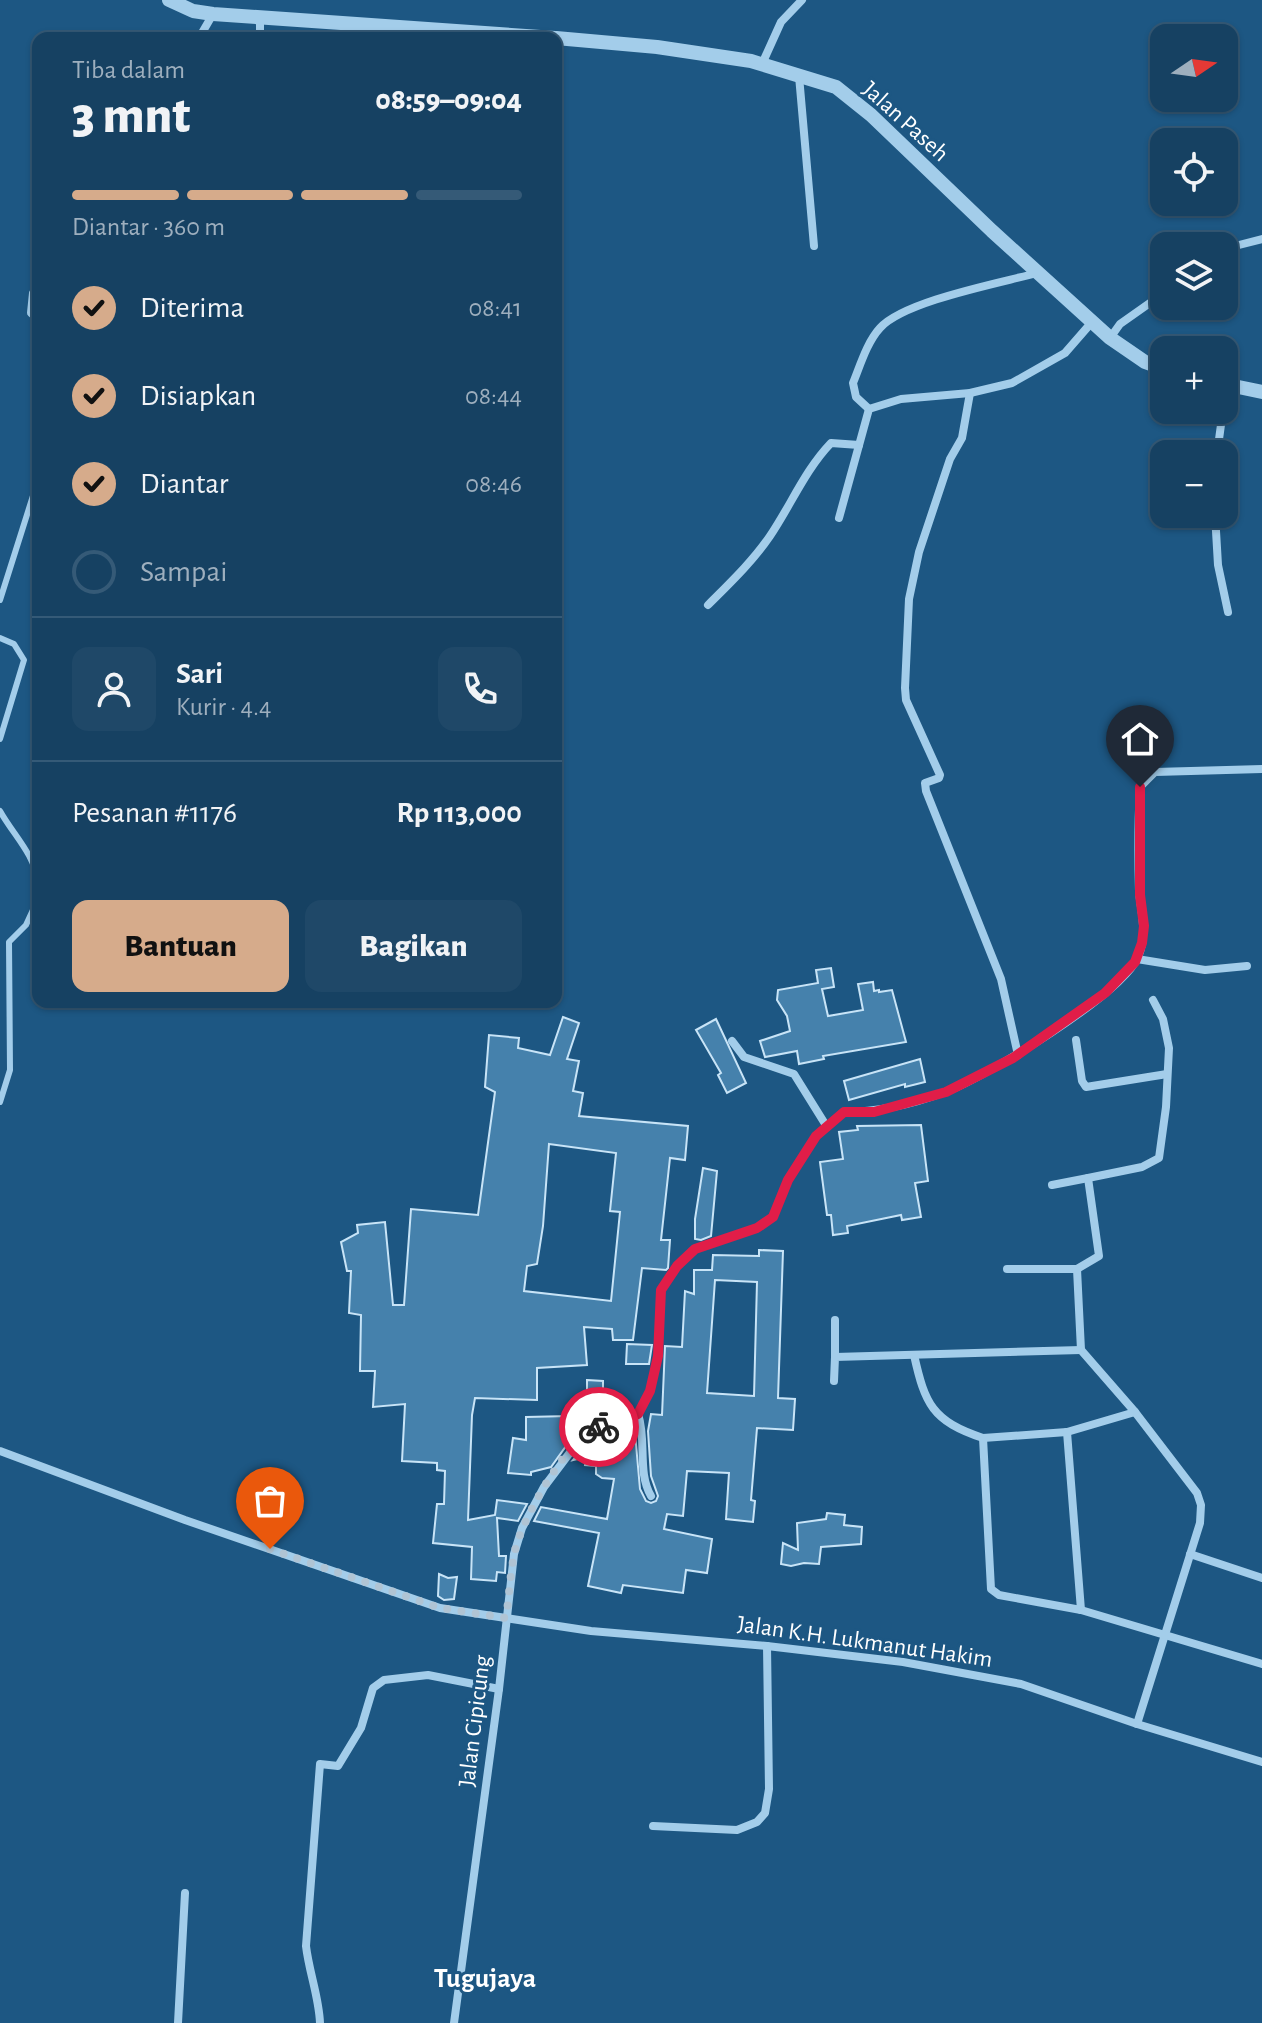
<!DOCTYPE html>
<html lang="id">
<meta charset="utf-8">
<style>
:root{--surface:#164162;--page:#1f4868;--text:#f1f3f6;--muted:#9eafbe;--line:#355a77;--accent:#d6ab8b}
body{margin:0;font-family:"Alegreya Sans",sans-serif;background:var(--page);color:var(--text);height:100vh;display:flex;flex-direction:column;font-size:30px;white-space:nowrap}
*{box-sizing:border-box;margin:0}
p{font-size:26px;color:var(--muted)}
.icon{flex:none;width:44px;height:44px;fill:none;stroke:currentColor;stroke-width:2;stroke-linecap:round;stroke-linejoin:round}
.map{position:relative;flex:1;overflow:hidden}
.details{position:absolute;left:32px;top:32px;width:530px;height:976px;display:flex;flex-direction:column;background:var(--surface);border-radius:16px;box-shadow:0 2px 6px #0004,0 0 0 2px var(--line)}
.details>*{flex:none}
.needle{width:52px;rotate:77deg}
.fabs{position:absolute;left:1150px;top:24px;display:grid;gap:16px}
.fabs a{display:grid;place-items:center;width:88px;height:88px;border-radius:16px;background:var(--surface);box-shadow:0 2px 6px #0004,0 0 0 2px var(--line);font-size:40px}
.pin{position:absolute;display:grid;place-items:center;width:68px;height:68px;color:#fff;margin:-82px -34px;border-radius:50% 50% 50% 0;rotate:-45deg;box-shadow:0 0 8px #0007}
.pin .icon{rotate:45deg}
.courier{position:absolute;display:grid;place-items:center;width:80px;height:80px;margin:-40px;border:6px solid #e11d48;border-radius:50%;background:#fff;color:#222;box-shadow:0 2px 10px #0007}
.overview em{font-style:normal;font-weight:800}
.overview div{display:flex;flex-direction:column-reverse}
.overview{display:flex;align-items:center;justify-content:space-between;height:136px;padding:0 40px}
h1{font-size:52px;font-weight:800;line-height:60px}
.bar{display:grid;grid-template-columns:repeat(4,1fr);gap:12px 8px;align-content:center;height:96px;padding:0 40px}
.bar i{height:10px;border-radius:6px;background:var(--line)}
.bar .current{background:var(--accent)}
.bar p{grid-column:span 4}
.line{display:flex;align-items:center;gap:20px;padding:0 40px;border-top:2px solid var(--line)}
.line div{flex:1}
.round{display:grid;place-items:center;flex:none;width:84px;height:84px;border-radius:16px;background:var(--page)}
ol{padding:0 40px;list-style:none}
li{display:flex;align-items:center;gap:24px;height:88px}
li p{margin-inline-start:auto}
li .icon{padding:8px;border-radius:50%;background:var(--accent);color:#111;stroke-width:4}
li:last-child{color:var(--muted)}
li i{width:44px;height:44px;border:4px solid var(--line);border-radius:50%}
.action{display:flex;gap:16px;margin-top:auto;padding:16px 40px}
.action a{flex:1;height:92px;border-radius:16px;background:var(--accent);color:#111;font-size:32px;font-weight:800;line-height:92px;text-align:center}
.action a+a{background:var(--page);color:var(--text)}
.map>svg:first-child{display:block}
.building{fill:#4581ac;stroke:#c8e4f7;stroke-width:2;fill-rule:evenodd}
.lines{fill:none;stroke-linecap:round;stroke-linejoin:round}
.service{stroke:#a3cdea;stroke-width:6}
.minor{stroke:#a3cdea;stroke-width:8}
.tertiary{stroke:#a3cdea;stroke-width:14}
.done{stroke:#b0c4d4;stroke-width:8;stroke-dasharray:0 14.4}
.route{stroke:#e11d48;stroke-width:10}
.labels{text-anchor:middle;stroke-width:6;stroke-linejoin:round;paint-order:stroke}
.street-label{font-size:24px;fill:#fff;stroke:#1d5783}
.quarter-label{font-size:28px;font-weight:bold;fill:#fff;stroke:#1d5783}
</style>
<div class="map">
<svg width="1262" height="2023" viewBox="0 0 1262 2023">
<rect width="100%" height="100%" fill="#1d5783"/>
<g class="building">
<polygon points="831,968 834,987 822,989 828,1016 863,1010 858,984 873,982 874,991 879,990 879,992 892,990 906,1042 823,1056 824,1059 799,1064 797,1051 765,1057 760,1041 790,1031 787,1016 777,1000 778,990 818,983 816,970"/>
<path d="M 563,1017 L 579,1023 L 567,1059 L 579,1061 L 573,1091 L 583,1093 L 579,1116 L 688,1126 L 685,1160 L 670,1158 L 661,1240 L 670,1240 L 668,1268 L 666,1270 L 642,1268 L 633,1340 L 613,1340 L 612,1329 L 584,1327 L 587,1365 L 537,1368 L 537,1400 L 475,1398 L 472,1415 L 468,1520 L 495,1515 L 497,1500 L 527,1504 L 518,1521 L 497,1518 L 499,1556 L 506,1556 L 505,1573 L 497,1572 L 496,1581 L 471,1579 L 472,1547 L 433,1543 L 437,1504 L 444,1504 L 445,1471 L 437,1470 L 437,1463 L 402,1461 L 405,1404 L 373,1407 L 375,1371 L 360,1371 L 361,1315 L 349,1313 L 351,1271 L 347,1271 L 341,1242 L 358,1233 L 357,1225 L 385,1222 L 393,1305 L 404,1305 L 411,1209 L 478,1215 L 495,1092 L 485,1087 L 489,1035 L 519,1038 L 518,1048 L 550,1055 ZM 549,1144 L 616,1153 L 610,1211 L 620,1212 L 611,1301 L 524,1291 L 527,1266 L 537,1264 L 543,1226 Z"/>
<polygon points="716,1019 746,1083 727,1093 718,1075 721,1073 696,1030"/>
<polygon points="920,1059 925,1082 905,1087 905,1084 849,1100 844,1081"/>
<polygon points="921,1125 928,1181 915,1183 921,1217 902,1220 901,1215 847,1226 848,1233 833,1235 831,1215 827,1215 820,1162 843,1159 839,1132 858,1130 857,1126"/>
<polygon points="703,1168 717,1171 711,1236 701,1240 695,1239 695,1219"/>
<path d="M 759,1250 L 783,1251 L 778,1398 L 795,1399 L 793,1430 L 757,1428 L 751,1500 L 755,1501 L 753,1522 L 726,1519 L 729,1473 L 687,1471 L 683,1516 L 667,1514 L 664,1529 L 712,1539 L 707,1573 L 686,1570 L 683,1593 L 623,1585 L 621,1593 L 588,1586 L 599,1533 L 534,1521 L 541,1507 L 607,1519 L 614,1479 L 602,1478 L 596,1474 L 596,1466 L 585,1465 L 586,1457 L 573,1460 L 583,1448 L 598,1449 L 599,1438 L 615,1430 L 635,1433 L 640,1489 L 646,1501 L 651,1503 L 656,1501 L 658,1496 L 651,1476 L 648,1431 L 651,1414 L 662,1415 L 665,1346 L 682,1347 L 685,1291 L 694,1294 L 694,1270 L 712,1270 L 713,1255 L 759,1256 ZM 715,1280 L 757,1282 L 754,1396 L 707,1393 Z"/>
<polygon points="627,1344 652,1345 649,1364 626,1364"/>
<polygon points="587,1380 603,1381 603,1412 587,1411"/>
<polygon points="569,1416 569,1436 566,1446 551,1467 531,1472 531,1475 508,1473 513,1438 526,1440 526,1417"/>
<polygon points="827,1513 845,1515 844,1525 862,1527 861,1544 821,1547 819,1564 804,1563 791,1566 781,1564 783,1543 798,1550 797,1523 826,1519"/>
<polygon points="439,1574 448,1578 457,1577 454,1599 444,1600 438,1596"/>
</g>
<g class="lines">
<g class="service">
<polyline points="0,600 38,480"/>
<polyline points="0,638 14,644 24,660 0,739"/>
<path d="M 0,811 C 14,836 34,853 38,883"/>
<polyline points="0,1102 10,1070 9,942 26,925 38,899"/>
</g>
<g class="minor">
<polyline points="260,17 260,38"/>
<polyline points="199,38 213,14"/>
<polyline points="762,64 781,22 802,0"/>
<polyline points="799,76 814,246"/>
<polyline points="1224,252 1235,246 1262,239"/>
<polyline points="38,285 33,293 31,313 38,319"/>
<polyline points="1110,338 1120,324 1164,293"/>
<polyline points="970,393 962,438 950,459 919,552 909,599 905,688 906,700 940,775 939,778 925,783 926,791 1001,979 1018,1055"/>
<polyline points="1224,398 1226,384"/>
<path d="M 869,409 L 856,397 L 853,383 C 860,366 867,342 880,328 C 904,301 1000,283 1037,273"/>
<polyline points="1217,454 1223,410"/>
<polyline points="1215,514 1218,565 1228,612"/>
<polyline points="839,518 869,409 901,399 970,393 1012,383 1065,353 1092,322"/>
<path d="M 708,605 C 730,583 753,561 770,536 C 791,505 805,470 831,443 L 859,445"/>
<polyline points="1137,959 1205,970 1247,966"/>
<polyline points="1076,1040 1082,1081 1086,1087 1167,1074"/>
<polyline points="732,1041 744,1057 794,1074 827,1127"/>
<polyline points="1052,1185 1088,1178"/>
<polyline points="1007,1269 1077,1269 1081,1350 1135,1412 1197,1493 1201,1505 1200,1523 1137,1724"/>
<polyline points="1077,1269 1099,1256 1088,1178 1142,1167 1159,1158 1166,1107 1169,1048 1163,1019 1153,1000"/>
<polyline points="835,1320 835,1357"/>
<path d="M 914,1355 C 925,1404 932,1421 983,1438"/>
<polyline points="834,1381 835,1357 1081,1350"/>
<polyline points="1135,1412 1067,1432 983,1438 991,1589 999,1595 1081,1610 1262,1664"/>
<path d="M 638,1414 C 647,1441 637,1472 651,1496"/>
<polyline points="1067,1432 1081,1610"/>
<polyline points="0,1451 185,1520 440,1608 591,1631 767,1646 903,1662 1021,1684 1137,1724 1262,1762"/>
<polyline points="1190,1554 1262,1578"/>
<polyline points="653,1826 737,1830 757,1822 765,1813 769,1789 767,1646"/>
<polyline points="178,2023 185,1893"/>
<path d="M 320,2023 C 319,1997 309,1972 306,1946 L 320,1764 L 338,1766 L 361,1728 L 373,1688 L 384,1680 L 428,1675 L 499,1689"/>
<path d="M 454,2023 L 499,1689 L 514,1554 L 522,1528 L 544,1487 L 584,1434 L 611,1421 L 638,1414 L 650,1391 L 658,1356 L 661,1290 L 677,1266 L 695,1249 L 757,1228 L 773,1217 L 788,1180 L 816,1136 L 844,1112 C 878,1112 913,1104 945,1092 C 986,1077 1121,995 1138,957 C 1148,934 1141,914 1139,891 C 1138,856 1138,822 1140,787 L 1155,772 L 1262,769"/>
</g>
<g class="tertiary">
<polyline points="169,0 193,11 213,14 555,38"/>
<polyline points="556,38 657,47 751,61 836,87 871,115 992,231 1110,338 1145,362 1164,369"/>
<polyline points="1224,384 1262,392"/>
</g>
</g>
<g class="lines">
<path class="done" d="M 270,1549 L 440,1608 L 506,1618 C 509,1597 510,1576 514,1555 C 520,1522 558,1459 582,1436 C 587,1432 594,1429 599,1427"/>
<polyline class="route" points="599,1427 638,1414 650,1391 658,1356 661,1290 677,1266 695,1249 757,1228 773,1217 788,1180 816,1136 844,1112 874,1112 946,1092 1013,1058 1105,993 1135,962 1142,943 1144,926 1140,895 1140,787"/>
</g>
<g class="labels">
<g class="street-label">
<text transform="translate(906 121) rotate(42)" y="8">Jalan Paseh</text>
<text transform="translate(865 1641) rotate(8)" y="8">Jalan K.H. Lukmanut Hakim</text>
<text transform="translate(474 1721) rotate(-83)" y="8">Jalan Cipicung</text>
</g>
<g class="quarter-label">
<text x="485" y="1987">Tugujaya</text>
</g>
</g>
</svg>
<div class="fabs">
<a><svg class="needle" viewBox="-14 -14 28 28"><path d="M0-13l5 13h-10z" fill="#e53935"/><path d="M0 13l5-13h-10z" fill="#9eafbe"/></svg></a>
<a><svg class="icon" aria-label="locate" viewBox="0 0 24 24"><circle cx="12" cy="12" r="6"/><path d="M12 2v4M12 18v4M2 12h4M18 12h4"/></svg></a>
<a><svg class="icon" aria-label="layers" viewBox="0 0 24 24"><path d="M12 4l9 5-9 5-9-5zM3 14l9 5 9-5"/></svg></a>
<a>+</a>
<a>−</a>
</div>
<div class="pin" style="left:270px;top:1549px;background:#ea580c"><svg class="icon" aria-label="bag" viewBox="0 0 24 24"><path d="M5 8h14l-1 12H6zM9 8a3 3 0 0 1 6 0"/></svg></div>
<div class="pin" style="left:1140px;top:787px;background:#1f2937"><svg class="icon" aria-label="home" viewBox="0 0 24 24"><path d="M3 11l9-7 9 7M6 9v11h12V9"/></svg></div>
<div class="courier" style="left:599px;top:1427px"><svg class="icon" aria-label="bike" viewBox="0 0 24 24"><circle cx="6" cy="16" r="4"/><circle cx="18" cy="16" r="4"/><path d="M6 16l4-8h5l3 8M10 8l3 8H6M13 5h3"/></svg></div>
<section class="details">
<div class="overview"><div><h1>3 mnt</h1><p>Tiba dalam</p></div><em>08:59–09:04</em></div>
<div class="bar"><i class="current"></i><i class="current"></i><i class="current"></i><i></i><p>Diantar · 360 m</p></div>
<ol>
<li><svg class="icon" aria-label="check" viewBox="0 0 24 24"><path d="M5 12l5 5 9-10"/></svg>Diterima<p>08:41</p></li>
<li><svg class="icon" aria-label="check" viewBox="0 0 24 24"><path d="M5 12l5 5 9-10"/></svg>Disiapkan<p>08:44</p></li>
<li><svg class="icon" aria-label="check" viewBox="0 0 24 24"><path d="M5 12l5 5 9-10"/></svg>Diantar<p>08:46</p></li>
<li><i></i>Sampai</li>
</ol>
<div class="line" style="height:144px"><a class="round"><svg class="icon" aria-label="person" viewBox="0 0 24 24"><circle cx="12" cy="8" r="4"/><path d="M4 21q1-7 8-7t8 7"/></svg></a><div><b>Sari</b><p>Kurir · 4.4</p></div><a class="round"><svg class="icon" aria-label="phone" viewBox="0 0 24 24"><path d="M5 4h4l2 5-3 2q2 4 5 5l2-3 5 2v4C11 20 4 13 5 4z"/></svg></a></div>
<div class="line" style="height:104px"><div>Pesanan #1176</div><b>Rp 113,000</b></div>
<div class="action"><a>Bantuan</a><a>Bagikan</a></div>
</section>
</div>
